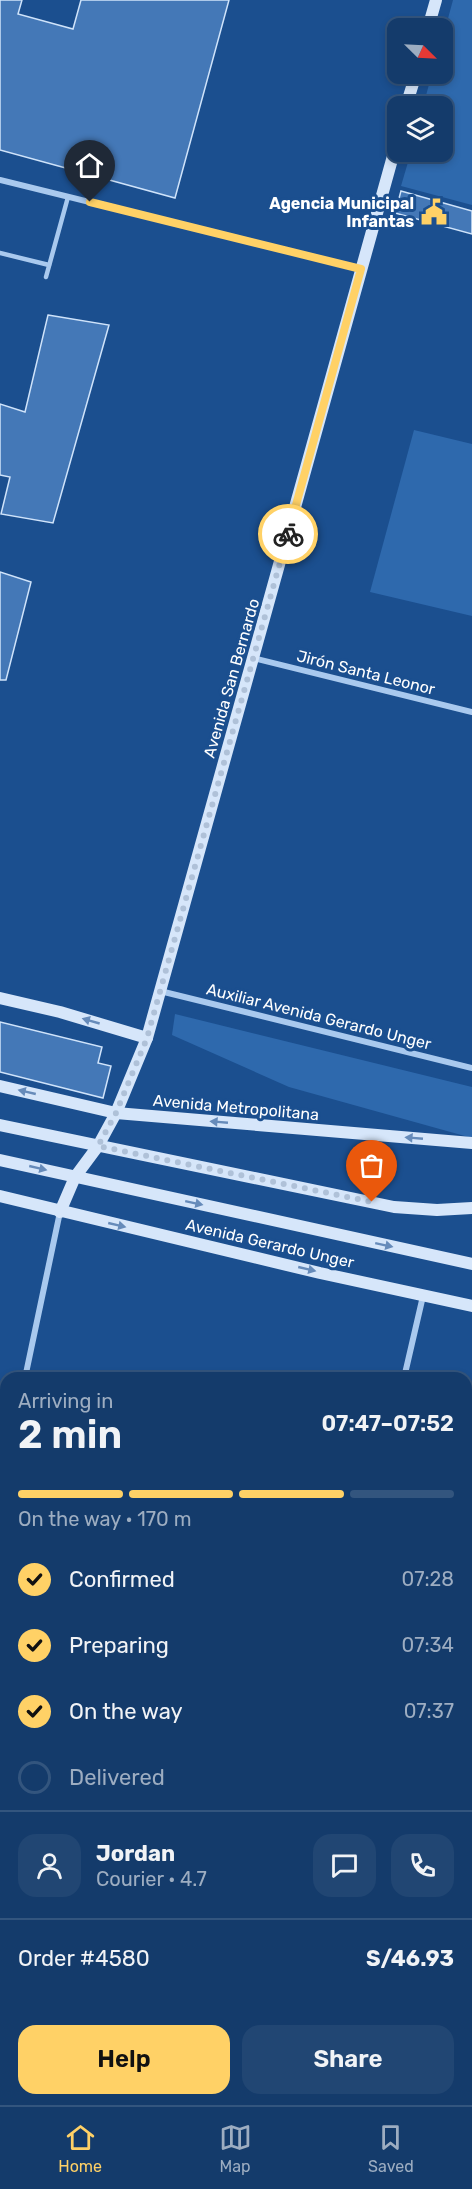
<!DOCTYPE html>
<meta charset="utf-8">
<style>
:root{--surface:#143b6b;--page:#214673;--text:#f1f3f6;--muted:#9dadc1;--line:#33557e;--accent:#ffd166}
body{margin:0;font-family:Rubik,sans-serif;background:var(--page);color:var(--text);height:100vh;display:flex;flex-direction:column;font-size:22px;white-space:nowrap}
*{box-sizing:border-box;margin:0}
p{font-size:20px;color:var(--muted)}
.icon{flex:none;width:33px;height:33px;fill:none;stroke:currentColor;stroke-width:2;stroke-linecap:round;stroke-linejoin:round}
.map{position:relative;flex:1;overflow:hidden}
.sheet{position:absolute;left:0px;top:1372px;width:472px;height:734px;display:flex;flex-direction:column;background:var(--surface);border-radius:18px 18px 0 0;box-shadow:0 3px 9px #0003,0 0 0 2px var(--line)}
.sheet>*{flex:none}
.needle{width:39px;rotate:114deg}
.fabs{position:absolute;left:387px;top:18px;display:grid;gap:12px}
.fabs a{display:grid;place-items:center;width:66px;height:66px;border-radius:12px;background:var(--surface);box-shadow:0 3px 9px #0003,0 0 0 2px var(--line);font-size:30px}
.pin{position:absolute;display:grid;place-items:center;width:51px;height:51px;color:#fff;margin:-62px -26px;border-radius:50% 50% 50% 0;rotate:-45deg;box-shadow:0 0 6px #0007}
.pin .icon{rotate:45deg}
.courier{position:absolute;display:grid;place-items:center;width:60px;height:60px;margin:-30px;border:4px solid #ffd166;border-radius:50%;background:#fff;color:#222;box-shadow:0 2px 8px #0007}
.overview em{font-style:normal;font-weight:600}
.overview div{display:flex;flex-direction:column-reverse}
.overview{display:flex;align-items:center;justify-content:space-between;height:102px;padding:0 18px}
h1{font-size:39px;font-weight:600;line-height:45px}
.bar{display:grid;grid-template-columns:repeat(4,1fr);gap:9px 6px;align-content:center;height:72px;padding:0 18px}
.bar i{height:8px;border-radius:4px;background:var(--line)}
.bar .active{background:var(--accent)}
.bar p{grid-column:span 4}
.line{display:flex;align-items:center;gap:15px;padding:0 18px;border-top:2px solid var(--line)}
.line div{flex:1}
.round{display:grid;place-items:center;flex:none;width:63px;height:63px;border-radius:18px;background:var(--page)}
ol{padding:0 18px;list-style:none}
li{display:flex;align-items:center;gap:18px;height:66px}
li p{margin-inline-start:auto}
li .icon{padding:6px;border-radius:50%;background:var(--accent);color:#111;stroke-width:4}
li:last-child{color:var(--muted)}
li i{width:33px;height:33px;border:3px solid var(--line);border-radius:50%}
.cta{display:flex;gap:12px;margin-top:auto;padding:12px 18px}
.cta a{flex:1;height:69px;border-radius:18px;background:var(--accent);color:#111;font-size:24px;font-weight:600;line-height:69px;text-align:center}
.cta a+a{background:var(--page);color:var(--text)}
.dock{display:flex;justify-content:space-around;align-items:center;height:84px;border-top:2px solid var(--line);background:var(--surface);font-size:16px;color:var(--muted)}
.dock a{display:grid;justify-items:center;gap:3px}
.dock .active{color:var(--accent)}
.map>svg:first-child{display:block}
.green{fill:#2e69ad}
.building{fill:#4478b7;stroke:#cfe3fa;stroke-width:1.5}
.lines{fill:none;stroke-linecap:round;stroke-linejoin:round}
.lane{stroke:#a9c9ee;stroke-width:4.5}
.street{stroke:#a9c9ee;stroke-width:6}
.secondary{stroke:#d6e6fa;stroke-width:12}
.oneway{fill:#668bba}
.done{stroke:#afc1d8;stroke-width:6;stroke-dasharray:0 10.8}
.route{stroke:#ffd166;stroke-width:8}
.labels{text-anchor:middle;stroke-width:6;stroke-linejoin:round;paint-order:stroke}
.poi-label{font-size:16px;font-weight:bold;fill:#fff;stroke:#1b4f8f;text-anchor:end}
.street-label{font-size:16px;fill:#fff;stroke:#1b4f8f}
</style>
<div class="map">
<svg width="472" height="2105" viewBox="0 0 472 2105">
<rect width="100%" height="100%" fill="#1b4f8f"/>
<g class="green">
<polygon points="453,0 472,0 472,205 401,186 411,152 442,152 442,106 423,106 432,74 442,74 443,37"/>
<polygon points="414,430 472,444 472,616 370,592"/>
<polygon points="175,1014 472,1087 472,1138 289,1087 172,1035"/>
<polygon points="6,1856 6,2014 0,2013 0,1884"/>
</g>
<g class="building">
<polygon points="0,0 22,0 18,14 73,29 81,0 229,0 175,198 0,150"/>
<polygon points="401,191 472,211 472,234 395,213"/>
<polygon points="48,315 109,325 53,523 1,514 10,477 0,475 0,404 25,412"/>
<polygon points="0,572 31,582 6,680 0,680"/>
<polygon points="0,1022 102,1047 98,1063 111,1066 103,1098 0,1072"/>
</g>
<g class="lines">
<g class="lane">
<polyline points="0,253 49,265"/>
<polyline points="46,277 68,197"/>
</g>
<g class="street">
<polyline points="0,180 361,269"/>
<polyline points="253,658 472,712"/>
<polyline points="160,991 472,1068"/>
<polyline points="25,1378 60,1212"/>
<polyline points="404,1378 423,1296"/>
<polyline points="0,1489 6,1464"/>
<polyline points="466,1536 472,1538"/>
<polyline points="0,1653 6,1654"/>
<polyline points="466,1757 472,1758"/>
<polyline points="0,2030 6,2031"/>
<polyline points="341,2100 365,2105"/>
<polyline points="466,2105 472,2074"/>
</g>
<g class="secondary">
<polyline points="428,28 436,0"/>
<polyline points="406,106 416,74"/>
<polyline points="0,998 60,1012 147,1038"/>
<polyline points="0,1086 116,1113 472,1143"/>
<polyline points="0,1125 394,1207 437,1210 472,1208"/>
<polyline points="0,1160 472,1264"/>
<polyline points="0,1196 320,1273 472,1306"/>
<polyline points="60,1212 75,1177 98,1146 116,1113 147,1038 398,138"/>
</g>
</g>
<defs><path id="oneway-solid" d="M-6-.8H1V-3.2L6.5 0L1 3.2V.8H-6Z" transform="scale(1.5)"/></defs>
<g class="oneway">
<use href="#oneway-solid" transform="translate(91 1021) rotate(-164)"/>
<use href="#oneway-solid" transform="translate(27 1092) rotate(-167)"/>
<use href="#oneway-solid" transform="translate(219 1122) rotate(-175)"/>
<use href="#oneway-solid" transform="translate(414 1138) rotate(-175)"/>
<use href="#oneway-solid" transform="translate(38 1168) rotate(13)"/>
<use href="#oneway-solid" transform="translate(194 1203) rotate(12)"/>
<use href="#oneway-solid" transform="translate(117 1225) rotate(13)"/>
<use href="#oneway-solid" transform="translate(384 1245) rotate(12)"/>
<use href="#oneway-solid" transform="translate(307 1269) rotate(13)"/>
</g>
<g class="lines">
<polyline class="done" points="288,534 147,1038 116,1113 98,1146 372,1202"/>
<polyline class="route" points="90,202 361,269 288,534"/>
</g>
<defs>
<g id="civic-bare" transform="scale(2.07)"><path d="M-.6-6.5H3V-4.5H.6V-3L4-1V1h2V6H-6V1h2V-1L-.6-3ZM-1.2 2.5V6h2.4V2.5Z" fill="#ffd166" stroke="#1b4f8f" stroke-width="2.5" paint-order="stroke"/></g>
</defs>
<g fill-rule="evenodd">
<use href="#civic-bare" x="434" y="212"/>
</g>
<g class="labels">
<g class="poi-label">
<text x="414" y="209">Agencia Municipal<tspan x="414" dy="18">Infantas</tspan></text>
</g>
<g class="street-label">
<text transform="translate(366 672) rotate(14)" y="6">Jirón Santa Leonor</text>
<text transform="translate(231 678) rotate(-74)" y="6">Avenida San Bernardo</text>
<text transform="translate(319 1016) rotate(14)" y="6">Auxiliar Avenida Gerardo Unger</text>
<text transform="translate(236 1107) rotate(5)" y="6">Avenida Metropolitana</text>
<text transform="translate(270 1243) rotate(13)" y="6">Avenida Gerardo Unger</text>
</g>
</g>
</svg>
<div class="fabs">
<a><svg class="needle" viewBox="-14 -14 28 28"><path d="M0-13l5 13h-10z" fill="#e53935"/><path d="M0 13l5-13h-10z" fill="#9dadc1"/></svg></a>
<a><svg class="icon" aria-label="layers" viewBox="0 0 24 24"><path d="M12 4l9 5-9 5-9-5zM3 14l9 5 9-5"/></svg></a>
</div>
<div class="pin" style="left:372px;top:1202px;background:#ea580c"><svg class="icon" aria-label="bag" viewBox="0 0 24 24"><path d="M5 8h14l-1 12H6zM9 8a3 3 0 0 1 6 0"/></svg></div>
<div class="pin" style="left:90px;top:202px;background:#1f2937"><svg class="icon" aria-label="home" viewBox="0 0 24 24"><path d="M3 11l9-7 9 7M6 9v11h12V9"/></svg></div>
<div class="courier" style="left:288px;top:534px"><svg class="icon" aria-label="bike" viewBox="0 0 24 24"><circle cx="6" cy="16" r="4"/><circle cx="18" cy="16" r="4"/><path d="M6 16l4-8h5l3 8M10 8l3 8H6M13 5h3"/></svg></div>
<section class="sheet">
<div class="overview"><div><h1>2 min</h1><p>Arriving in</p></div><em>07:47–07:52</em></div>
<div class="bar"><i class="active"></i><i class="active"></i><i class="active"></i><i></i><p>On the way · 170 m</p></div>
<ol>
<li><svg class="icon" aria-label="check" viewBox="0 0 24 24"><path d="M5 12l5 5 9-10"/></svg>Confirmed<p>07:28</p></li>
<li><svg class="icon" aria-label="check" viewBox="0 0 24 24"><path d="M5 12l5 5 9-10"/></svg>Preparing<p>07:34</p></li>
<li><svg class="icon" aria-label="check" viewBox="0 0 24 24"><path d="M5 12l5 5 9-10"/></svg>On the way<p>07:37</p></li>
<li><i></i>Delivered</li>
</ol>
<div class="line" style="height:108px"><a class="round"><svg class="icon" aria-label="person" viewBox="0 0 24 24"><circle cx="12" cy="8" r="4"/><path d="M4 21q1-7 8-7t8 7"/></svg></a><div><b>Jordan</b><p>Courier · 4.7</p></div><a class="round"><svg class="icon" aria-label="chat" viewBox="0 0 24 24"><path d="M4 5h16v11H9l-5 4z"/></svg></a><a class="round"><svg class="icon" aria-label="phone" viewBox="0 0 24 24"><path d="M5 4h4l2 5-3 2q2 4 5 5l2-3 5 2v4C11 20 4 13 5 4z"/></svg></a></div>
<div class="line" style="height:78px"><div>Order #4580</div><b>S/46.93</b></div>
<div class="cta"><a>Help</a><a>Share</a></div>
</section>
</div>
<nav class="dock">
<a class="active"><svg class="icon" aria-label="home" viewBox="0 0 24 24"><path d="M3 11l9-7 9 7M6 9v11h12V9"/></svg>Home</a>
<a><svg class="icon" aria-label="map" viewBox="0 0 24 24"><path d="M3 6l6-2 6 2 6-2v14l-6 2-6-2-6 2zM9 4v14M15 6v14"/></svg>Map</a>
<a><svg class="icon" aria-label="saved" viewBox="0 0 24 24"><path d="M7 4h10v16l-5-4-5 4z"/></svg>Saved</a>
</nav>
